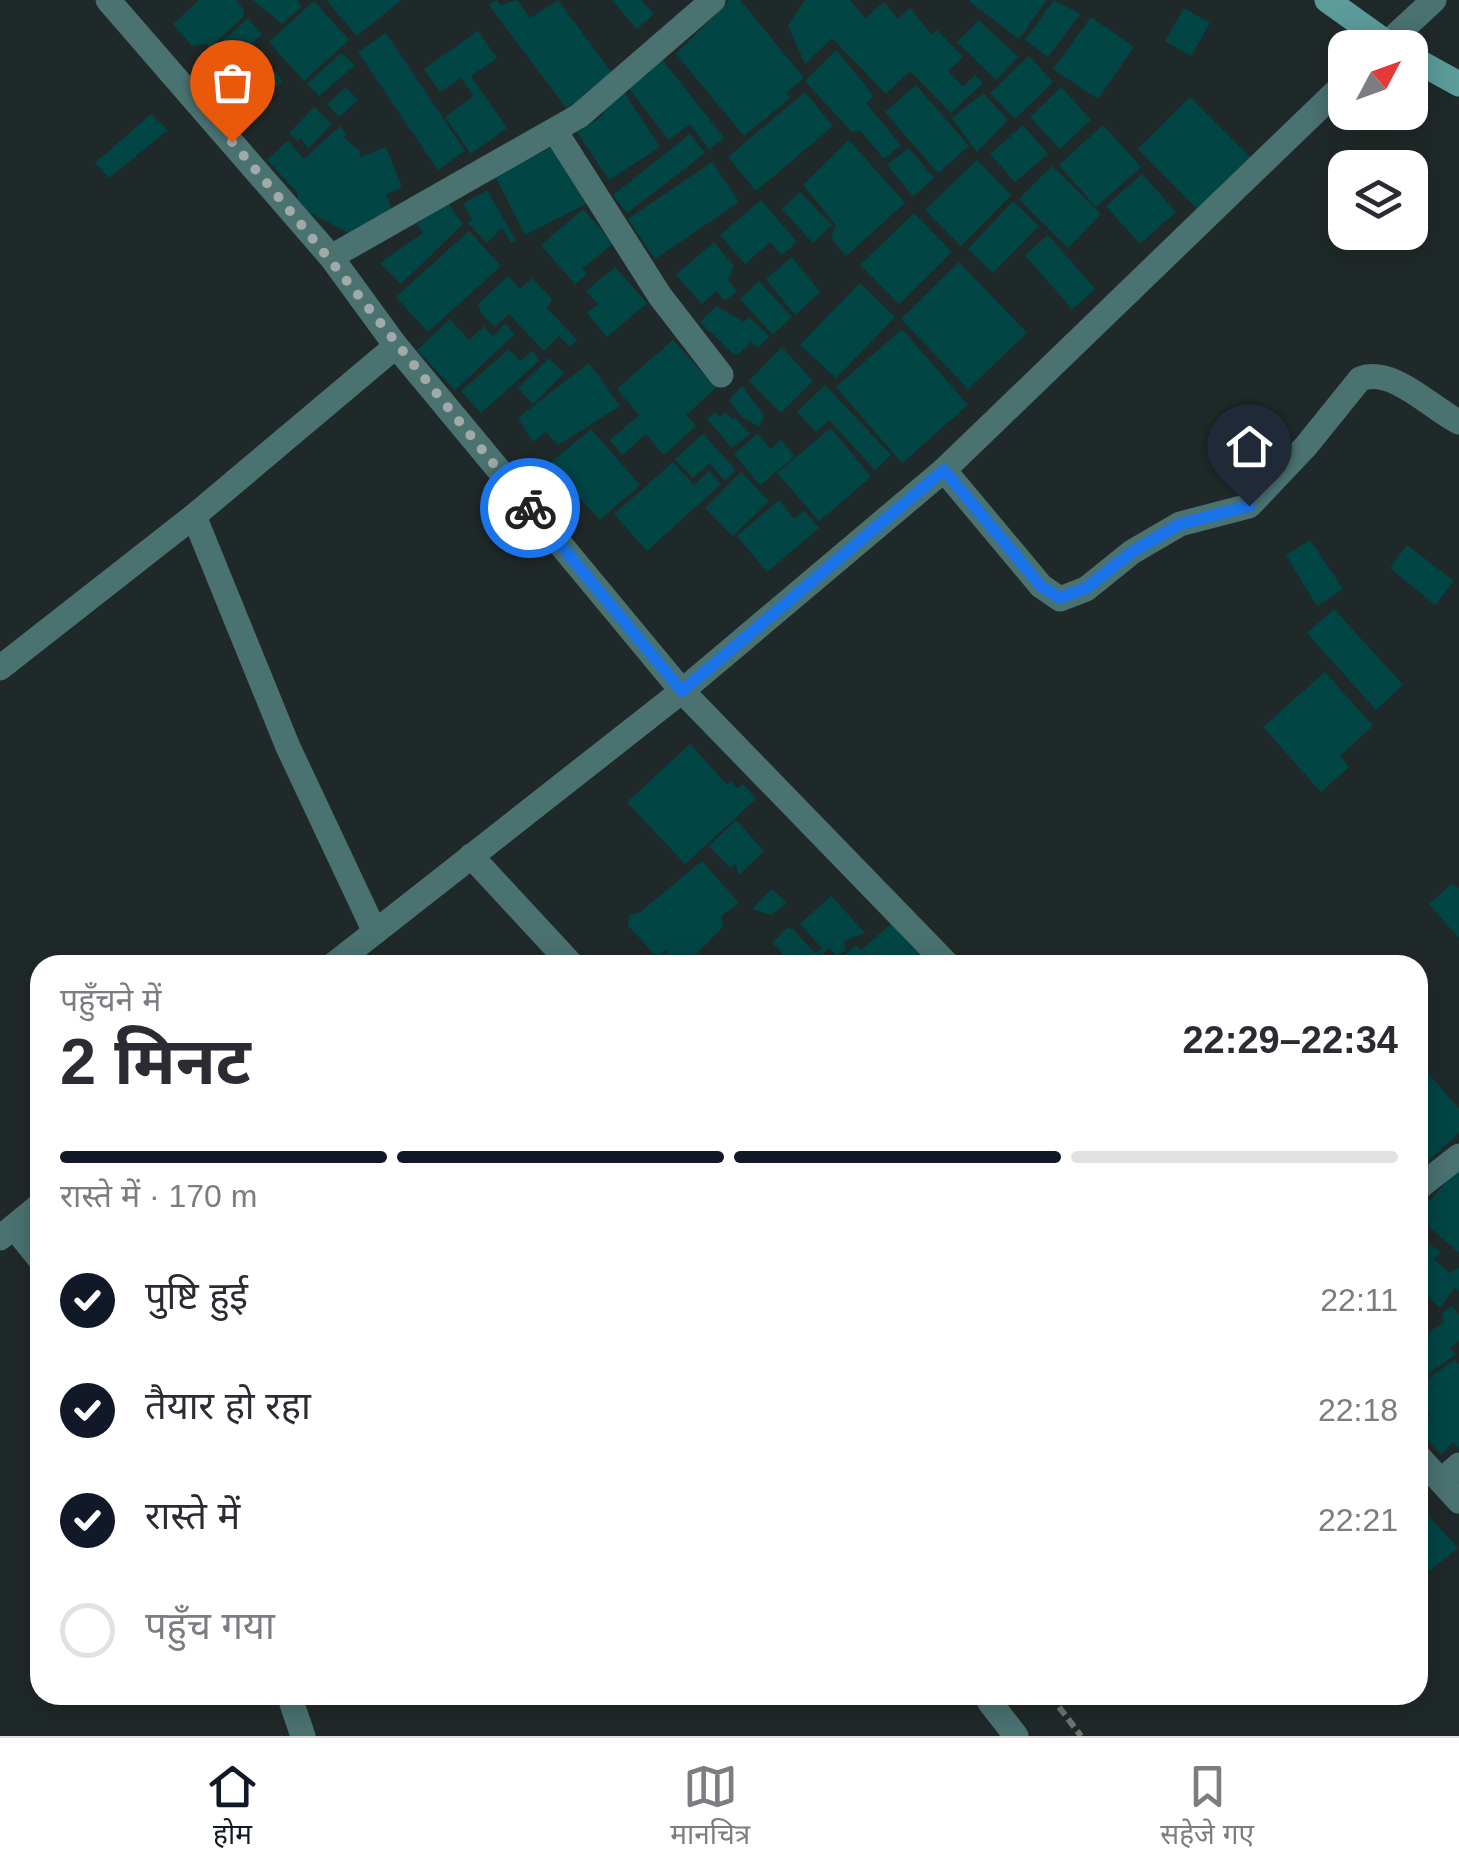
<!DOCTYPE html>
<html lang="hi">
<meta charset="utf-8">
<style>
:root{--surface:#fff;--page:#f7f7f7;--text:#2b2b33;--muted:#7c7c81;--line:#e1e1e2;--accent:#111827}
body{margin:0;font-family:Arial,"Noto Sans Devanagari",sans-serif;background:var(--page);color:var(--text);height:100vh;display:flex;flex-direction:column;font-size:38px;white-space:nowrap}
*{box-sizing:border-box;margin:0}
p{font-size:32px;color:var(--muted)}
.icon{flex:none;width:55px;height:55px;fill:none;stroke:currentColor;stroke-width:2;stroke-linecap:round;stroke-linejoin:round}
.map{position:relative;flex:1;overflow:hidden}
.side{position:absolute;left:30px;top:955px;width:1398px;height:750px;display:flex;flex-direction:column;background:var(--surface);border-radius:30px;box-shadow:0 5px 25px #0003}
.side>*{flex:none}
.needle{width:65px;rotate:49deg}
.tools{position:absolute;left:1328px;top:30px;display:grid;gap:20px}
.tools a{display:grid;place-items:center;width:100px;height:100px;border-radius:20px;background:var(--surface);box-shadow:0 5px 25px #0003;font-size:50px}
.pin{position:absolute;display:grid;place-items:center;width:85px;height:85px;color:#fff;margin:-102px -42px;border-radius:50% 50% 50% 0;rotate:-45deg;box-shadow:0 0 10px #0007}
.pin .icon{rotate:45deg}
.courier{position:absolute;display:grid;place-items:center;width:100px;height:100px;margin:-50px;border:8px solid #1a73e8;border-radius:50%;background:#fff;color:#222;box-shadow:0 2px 12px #0007}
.overview em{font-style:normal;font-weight:700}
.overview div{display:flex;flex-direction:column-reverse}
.overview{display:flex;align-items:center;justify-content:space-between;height:170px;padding:0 30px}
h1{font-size:65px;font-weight:700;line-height:75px}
.bar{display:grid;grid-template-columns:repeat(4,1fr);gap:15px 10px;align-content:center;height:120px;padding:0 30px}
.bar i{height:12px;border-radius:8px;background:var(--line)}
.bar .current{background:var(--accent)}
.bar p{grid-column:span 4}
ol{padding:0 30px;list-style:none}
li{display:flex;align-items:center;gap:30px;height:110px}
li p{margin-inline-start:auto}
li .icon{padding:10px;border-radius:50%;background:var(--accent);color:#fff;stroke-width:4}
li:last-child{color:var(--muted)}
li i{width:55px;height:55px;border:5px solid var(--line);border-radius:50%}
.tab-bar{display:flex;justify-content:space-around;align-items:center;height:140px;border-top:2px solid var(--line);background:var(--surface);font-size:28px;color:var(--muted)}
.tab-bar a{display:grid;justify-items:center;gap:5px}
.tab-bar .current{color:var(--accent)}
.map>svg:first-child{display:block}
.building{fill:#024545}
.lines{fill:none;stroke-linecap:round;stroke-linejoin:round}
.path{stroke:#6c7474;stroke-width:6;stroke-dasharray:10 5;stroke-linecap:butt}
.minor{stroke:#4a7271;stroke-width:25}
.tertiary{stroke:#4a7271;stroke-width:25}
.secondary{stroke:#5b9c9b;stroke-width:25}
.done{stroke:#a2a9a9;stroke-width:10;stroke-dasharray:0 18}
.route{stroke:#1a73e8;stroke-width:12}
</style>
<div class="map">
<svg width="1459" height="1736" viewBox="0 0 1459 1736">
<rect width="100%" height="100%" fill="#202929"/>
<g class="building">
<polygon points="199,0 236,0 243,9 244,16 210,48 206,44 192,46 173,24"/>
<polygon points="253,0 297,0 302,6 282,24"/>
<polygon points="326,0 401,0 357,36"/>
<polygon points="497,0 501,5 517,0 530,18 558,0 613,74 567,109 489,5"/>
<polygon points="612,0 641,0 654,14 637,29"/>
<polygon points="730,0 740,0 804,78 786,93 790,98 744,136 676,54"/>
<polygon points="805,0 850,0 865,18 884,2 898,19 910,8 932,35 937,30 963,57 948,71 963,87 975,75 983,83 951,113 910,71 886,94 832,38 805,64 788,25"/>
<polygon points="968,0 1047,0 1019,39"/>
<polygon points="1054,0 1080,14 1048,57 1025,40"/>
<polygon points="314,1 349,40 304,81 269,42"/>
<polygon points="1184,8 1210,23 1191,56 1165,41"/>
<polygon points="1091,17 1134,47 1098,99 1053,69"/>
<polygon points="248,19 262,34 217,78 200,60"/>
<polygon points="979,20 1018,57 996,80 957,42"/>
<polygon points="478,31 497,58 471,76 507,128 471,154 445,117 474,96 461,78 440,92 424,69"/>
<polygon points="386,33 465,151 438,170 358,52"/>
<polygon points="256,50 283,81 234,124 207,93"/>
<polygon points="836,50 874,96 866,103 901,145 884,159 861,131 852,132 805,81"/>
<polygon points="341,53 355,65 319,96 307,84"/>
<polygon points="1029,56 1053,82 1015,119 990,93"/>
<polygon points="661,58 724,138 709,149 690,124 669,140 626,85"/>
<polygon points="916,85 969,146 938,173 885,112"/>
<polygon points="346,87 358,100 339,117 327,104"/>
<polygon points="1061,87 1091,120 1060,149 1030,117"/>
<polygon points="624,92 660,147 609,180 577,132 604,115 602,106"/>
<polygon points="805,92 833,126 756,191 728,157"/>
<polygon points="983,93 1008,120 977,152 952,118"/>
<polygon points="1190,97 1250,157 1198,210 1138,149"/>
<polygon points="314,107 332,124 308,149 301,138 298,141 289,133"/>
<polygon points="151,114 168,130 109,178 95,163"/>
<polygon points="1023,125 1048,154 1015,182 990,154"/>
<polygon points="1103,125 1141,167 1096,207 1059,165"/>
<polygon points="340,126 347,134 343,137 361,152 360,157 386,147 402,188 386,194 394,214 354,229 351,234 300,208 297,192 267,160 288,140 304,159"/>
<polygon points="690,134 705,153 627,213 613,195"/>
<polygon points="849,140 905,203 846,256 831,238 836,225 803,185"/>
<polygon points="558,144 588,203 525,235 495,176"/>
<polygon points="909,148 934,178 913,196 887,165"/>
<polygon points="977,160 1011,195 961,246 925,210"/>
<polygon points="712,162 739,202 655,259 628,219"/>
<polygon points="1052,166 1101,214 1068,248 1019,199"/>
<polygon points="1142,174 1176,212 1140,244 1106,206"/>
<polygon points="487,190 516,240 511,243 502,228 487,243 468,223 472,219 463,204"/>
<polygon points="800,192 832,225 813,243 782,209"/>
<polygon points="446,200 463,224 401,284 380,263 423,233 417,224"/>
<polygon points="761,200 797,242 782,255 770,242 745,264 720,235"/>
<polygon points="1013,201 1039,226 993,273 968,249"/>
<polygon points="583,209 613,243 582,269 587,274 575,284 541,245"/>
<polygon points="914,213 952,252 899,304 860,265"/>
<polygon points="469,231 501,266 428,332 396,297"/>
<polygon points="1048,235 1095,289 1072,309 1025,255"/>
<polygon points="714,242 734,266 728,280 737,291 725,301 716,291 702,304 676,275"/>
<polygon points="792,257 820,292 795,315 766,279"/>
<polygon points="959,262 1027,333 968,389 901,319"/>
<polygon points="615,267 647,303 607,337 587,313 598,304 586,291"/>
<polygon points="508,276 520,289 532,278 552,299 547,308 577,340 570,347 559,336 544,351 509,314 495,327 481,313 478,304"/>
<polygon points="759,281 792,317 773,335 740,299"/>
<polygon points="860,283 895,317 836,378 800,345"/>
<polygon points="716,306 744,322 749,317 769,336 758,348 751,342 738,355 733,354 700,322"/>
<polygon points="450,319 469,340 484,326 493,336 505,324 515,334 455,390 417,350"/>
<polygon points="902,329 968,405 902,463 836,387"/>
<polygon points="673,340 716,388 686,415 696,426 664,455 646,434 622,455 610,440 639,415 617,389"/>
<polygon points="782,347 813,381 781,413 749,381"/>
<polygon points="509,349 520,361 532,351 540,360 481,413 461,391"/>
<polygon points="549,358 564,373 533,404 518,388"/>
<polygon points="589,363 620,406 558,445 546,432 533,442 518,418"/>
<polygon points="825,385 891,455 875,470 829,420 816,432 797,412"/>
<polygon points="742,386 764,416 759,427 742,417 729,400"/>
<polygon points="715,412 720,417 726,412 732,419 735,417 750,434 732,448 707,419"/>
<polygon points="831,428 871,477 819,521 777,473"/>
<polygon points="591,429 640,485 600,520 549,464"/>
<polygon points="703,434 736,470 725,481 709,463 693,478 675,459"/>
<polygon points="757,434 771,449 781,440 795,456 760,485 734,454"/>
<polygon points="673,462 694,485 709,471 721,484 647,551 614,514"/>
<polygon points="741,472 769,501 733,536 705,508"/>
<polygon points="779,500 794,519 804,511 819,528 767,572 737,536"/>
<polygon points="1310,540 1343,589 1317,606 1286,555"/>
<polygon points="1407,545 1454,581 1435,605 1390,568"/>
<polygon points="1334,609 1403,685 1376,710 1307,633"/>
<polygon points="1325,672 1373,726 1340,756 1349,767 1321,792 1263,727"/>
<polygon points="690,744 727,785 731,781 738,789 743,784 756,799 685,864 627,802"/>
<polygon points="736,820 764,851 739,875 736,864 730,868 709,846"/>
<polygon points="702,861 739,903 721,916 723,927 686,965 668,965 667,949 657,958 628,925 629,915 639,913"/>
<polygon points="1451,884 1459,888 1459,938 1429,904"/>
<polygon points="772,889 787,903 771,915 752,909"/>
<polygon points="831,896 865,933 844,941 846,950 837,956 829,948 811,965 793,965 772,943 787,928 793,929 815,953 822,948 800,924"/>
<polygon points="897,919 920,946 918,958 924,965 833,965 856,945 861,950"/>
<polygon points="1418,1061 1459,1109 1459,1133 1418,1170"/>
<polygon points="1459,1167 1459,1253 1427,1225 1421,1213 1423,1200 1430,1201"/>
<polygon points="1418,1236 1441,1252 1434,1259 1450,1273 1459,1268 1459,1291 1455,1287 1440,1308 1418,1287"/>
<polygon points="1452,1306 1459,1315 1459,1341 1450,1348 1456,1354 1418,1381 1418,1341 1444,1321 1442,1313"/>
<polygon points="1454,1360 1459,1364 1459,1448 1453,1442 1441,1455 1418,1429 1418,1424 1430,1416 1418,1386"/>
<polygon points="1425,1512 1458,1548 1418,1580 1418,1519"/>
</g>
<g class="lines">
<polyline class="path" points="1050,1695 1081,1736"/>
<g class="minor">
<polyline points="555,131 660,296 721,375"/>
<polyline points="331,257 579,116 713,0"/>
<path d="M 944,470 L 1041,586 L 1060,599 L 1086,589 L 1132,552 L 1180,524 L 1249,506 L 1306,446 L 1360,379 C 1392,366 1431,408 1459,422"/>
<polyline points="194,516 288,747 375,932"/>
<polyline points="0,668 194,516 396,346"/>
<polyline points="471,856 572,965"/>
<polyline points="1418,1188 1459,1156"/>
<polyline points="14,1227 40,1259"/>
<polyline points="1441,1481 1459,1465"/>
<polyline points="289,1695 303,1736"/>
<polyline points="989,1701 1016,1736"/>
</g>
<g class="tertiary">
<polyline points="108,0 331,257 396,346 682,691 948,965"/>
<polyline points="1382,48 1434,0"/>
<polyline points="333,965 682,691 944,470 1345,83"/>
<polyline points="0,1238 40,1205"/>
<polyline points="1418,1456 1459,1501"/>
</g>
<g class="secondary">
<polyline points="1327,0 1394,48"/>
<polyline points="1410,57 1459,84"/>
</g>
</g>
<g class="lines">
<path class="done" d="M 232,142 C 335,262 429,387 530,508"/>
<polyline class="route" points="530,508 682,691 944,470 1041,586 1060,598 1086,588 1132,552 1180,524 1249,506"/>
</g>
</svg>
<div class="tools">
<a><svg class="needle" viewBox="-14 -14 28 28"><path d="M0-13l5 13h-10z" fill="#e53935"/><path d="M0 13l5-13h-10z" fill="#7c7c81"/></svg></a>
<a><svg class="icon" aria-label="layers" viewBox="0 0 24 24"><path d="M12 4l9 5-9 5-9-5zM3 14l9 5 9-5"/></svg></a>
</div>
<div class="pin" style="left:232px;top:142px;background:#ea580c"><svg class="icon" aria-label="bag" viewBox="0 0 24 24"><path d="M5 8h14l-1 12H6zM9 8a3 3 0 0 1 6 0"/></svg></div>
<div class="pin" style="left:1249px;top:506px;background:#1f2937"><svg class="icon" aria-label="home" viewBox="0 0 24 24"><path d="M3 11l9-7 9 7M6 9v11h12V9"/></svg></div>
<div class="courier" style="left:530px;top:508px"><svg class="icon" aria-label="bike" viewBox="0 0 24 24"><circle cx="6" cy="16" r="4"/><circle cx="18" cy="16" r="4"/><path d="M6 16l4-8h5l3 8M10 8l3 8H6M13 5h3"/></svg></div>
<section class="side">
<div class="overview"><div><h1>2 मिनट</h1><p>पहुँचने में</p></div><em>22:29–22:34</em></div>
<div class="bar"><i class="current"></i><i class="current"></i><i class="current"></i><i></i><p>रास्ते में · 170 m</p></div>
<ol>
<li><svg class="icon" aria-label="check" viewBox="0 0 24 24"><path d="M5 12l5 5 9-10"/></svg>पुष्टि हुई<p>22:11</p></li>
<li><svg class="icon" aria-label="check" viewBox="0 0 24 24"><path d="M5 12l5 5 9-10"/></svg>तैयार हो रहा<p>22:18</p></li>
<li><svg class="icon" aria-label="check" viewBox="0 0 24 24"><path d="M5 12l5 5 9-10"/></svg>रास्ते में<p>22:21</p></li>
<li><i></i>पहुँच गया</li>
</ol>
</section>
</div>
<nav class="tab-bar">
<a class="current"><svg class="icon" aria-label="home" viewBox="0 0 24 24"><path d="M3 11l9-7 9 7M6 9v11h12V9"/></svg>होम</a>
<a><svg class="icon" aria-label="map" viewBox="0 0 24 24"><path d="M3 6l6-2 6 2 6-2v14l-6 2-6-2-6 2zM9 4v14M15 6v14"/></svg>मानचित्र</a>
<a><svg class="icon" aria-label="saved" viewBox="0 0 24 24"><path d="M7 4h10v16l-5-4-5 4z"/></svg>सहेजे गए</a>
</nav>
